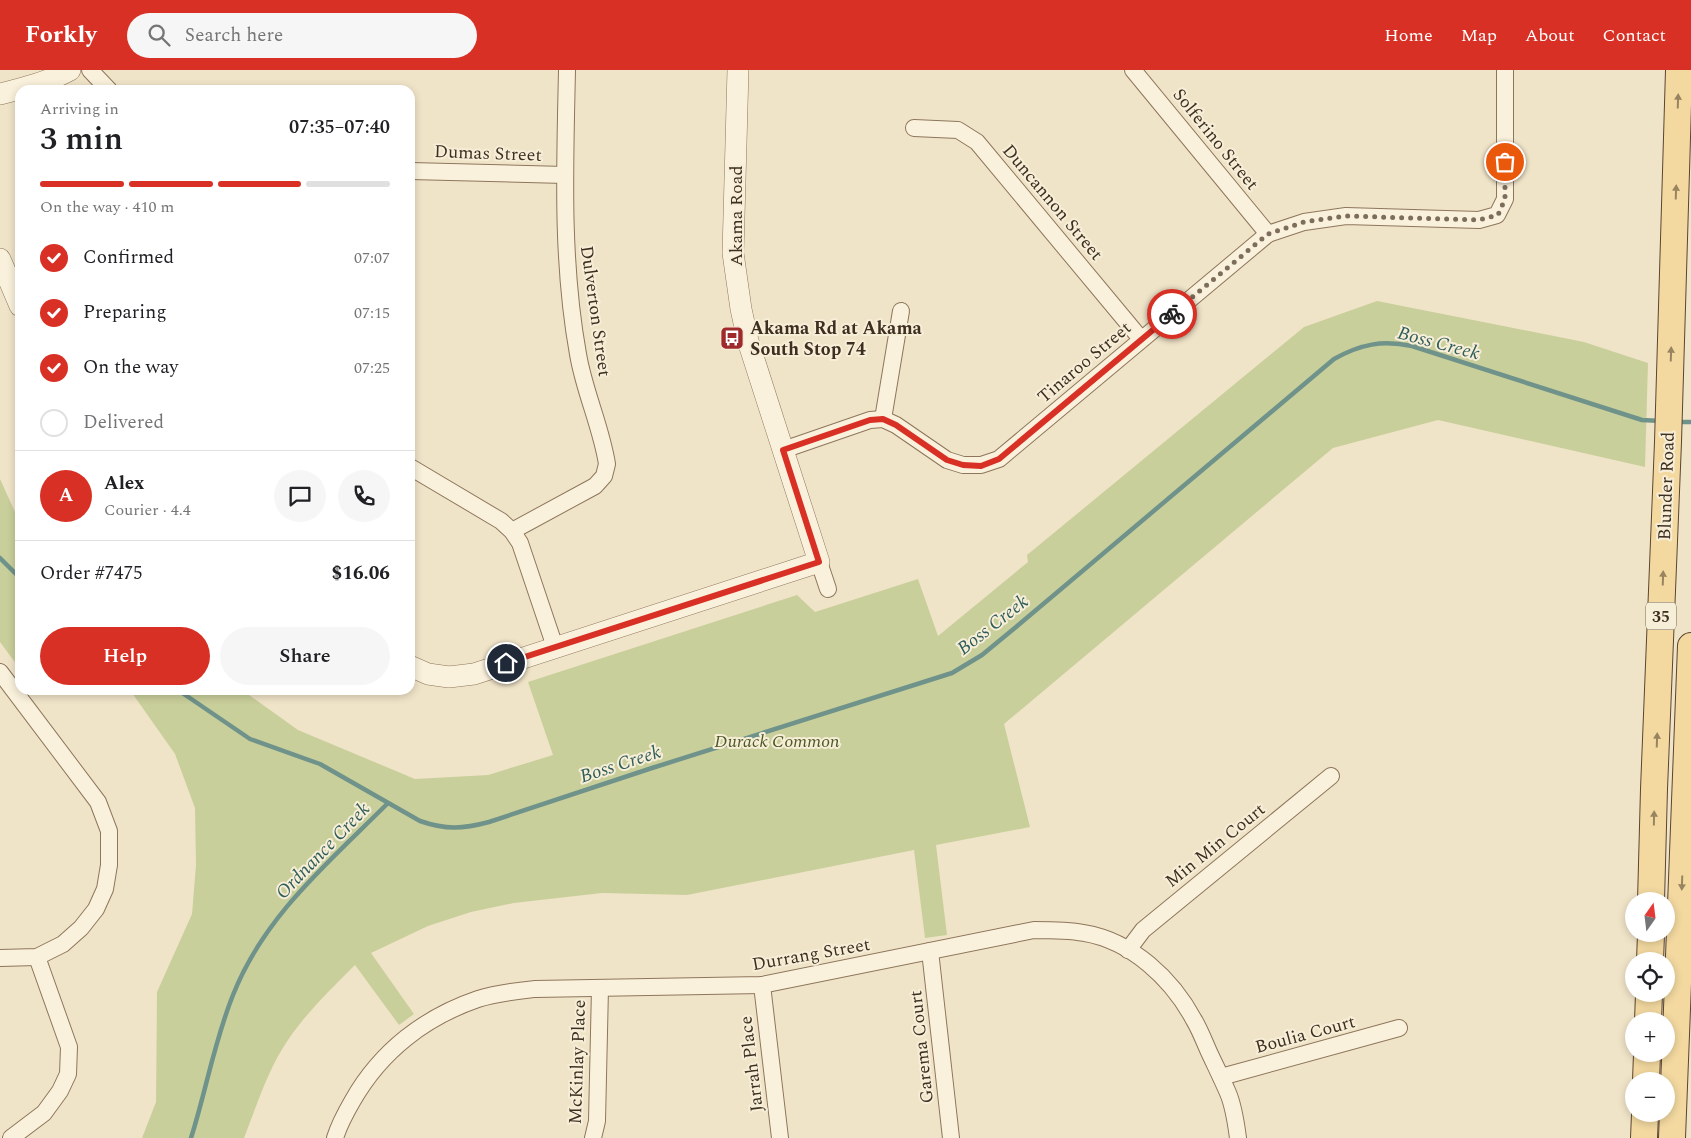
<!DOCTYPE html>
<meta charset="utf-8">
<style>
:root{--surface:#fff;--page:#f6f6f6;--text:#202124;--muted:#757577;--line:#e0e0e0;--accent:#d93025}
body{margin:0;font-family:Spectral,serif;background:var(--page);color:var(--text);height:100vh;display:flex;flex-direction:column;font-size:19px;white-space:nowrap}
*{box-sizing:border-box;margin:0}
p{font-size:16px;color:var(--muted)}
.icon{flex:none;width:28px;height:28px;fill:none;stroke:currentColor;stroke-width:2;stroke-linecap:round;stroke-linejoin:round}
.map{position:relative;flex:1;overflow:hidden}
.side{position:absolute;left:15px;top:15px;width:400px;height:610px;display:flex;flex-direction:column;background:var(--surface);border-radius:15px;box-shadow:0 2px 8px #0003}
.side>*{flex:none}
.needle{width:32px;rotate:14deg}
.tools{position:absolute;left:1625px;top:822px;display:grid;gap:10px}
.tools a{display:grid;place-items:center;width:50px;height:50px;border-radius:50%;background:var(--surface);box-shadow:0 2px 8px #0003;font-size:25px}
.pin{position:absolute;display:grid;place-items:center;width:42px;height:42px;color:#fff;margin:-21px;border:2px solid #fff;border-radius:50%;box-shadow:0 1px 5px #0007}
.courier{position:absolute;display:grid;place-items:center;width:50px;height:50px;margin:-25px;border:4px solid #d93025;border-radius:50%;background:#fff;color:#222;box-shadow:0 1px 6px #0007}
.summary em{font-style:normal;font-weight:600}
.summary div{display:flex;flex-direction:column-reverse}
.summary{display:flex;align-items:center;justify-content:space-between;height:85px;padding:0 25px}
h1{font-size:32px;font-weight:600;line-height:38px}
.bar{display:grid;grid-template-columns:repeat(4,1fr);gap:8px 5px;align-content:center;height:60px;padding:0 25px}
.bar i{height:6px;border-radius:4px;background:var(--line)}
.bar .active{background:var(--accent)}
.bar p{grid-column:span 4}
.line{display:flex;align-items:center;gap:12px;padding:0 25px;border-top:1px solid var(--line)}
.line div{flex:1}
.round{display:grid;place-items:center;flex:none;width:52px;height:52px;border-radius:26px;background:var(--page)}
ol{padding:0 25px;list-style:none}
li{display:flex;align-items:center;gap:15px;height:55px}
li p{margin-inline-start:auto}
li .icon{padding:5px;border-radius:50%;background:var(--accent);color:#fff;stroke-width:4}
li:last-child{color:var(--muted)}
li i{width:28px;height:28px;border:2px solid var(--line);border-radius:50%}
.action{display:flex;gap:10px;margin-top:auto;padding:10px 25px}
.action a{flex:1;height:58px;border-radius:30px;background:var(--accent);color:#fff;font-size:20px;font-weight:600;line-height:58px;text-align:center}
.action a+a{background:var(--page);color:var(--text)}
header{display:flex;align-items:center;gap:30px;box-sizing:border-box;height:70px;padding:0 25px;background:var(--accent);color:#fff}
header strong{font-size:24px}
nav{display:flex;gap:28px;margin-inline-start:auto;font-size:18px}
.search{width:350px;height:45px;background:var(--page);display:flex;align-items:center;gap:12px;box-sizing:border-box;padding:0 18px;border-radius:28px;color:var(--muted);font-size:19px}
.map>svg:first-child{display:block}
.green{fill:#c9cf9b}
.lines{fill:none;stroke-linecap:round;stroke-linejoin:round}
.stream{stroke:#6f938a;stroke-width:4.5}
.minor-casing{stroke:#8d765c;stroke-width:18}
.tertiary-casing{stroke:#8d765c;stroke-width:22}
.primary-casing{stroke:#5b4430;stroke-width:28}
.minor{stroke:#faf1dc;stroke-width:16}
.tertiary{stroke:#faf1dc;stroke-width:21}
.primary{stroke:#f3d9a0;stroke-width:26}
.oneway{fill:#988460}
.done{stroke:#7c6e5b;stroke-width:5;stroke-dasharray:0 9}
.route{stroke:#d93025;stroke-width:6}
.labels{text-anchor:middle;stroke-width:4;stroke-linejoin:round;paint-order:stroke}
.shield{fill:#f7eed8;stroke:#756857;stroke-width:1}
.shield-label{font-size:16px;font-weight:bold;fill:#3d2e20}
.street-label{font-size:18px;fill:#3d2e20;stroke:#f7eed8}
.poi-label{font-size:18px;font-weight:bold;fill:#3d2e20;stroke:#f7eed8;text-anchor:start}
.park-label{font-size:18px;font-style:italic;fill:#4d5a26;stroke:#f7eed8}
.water-label{font-size:19px;font-style:italic;fill:#2f5d5a;stroke:#f7eed8}
</style>
<header>
<strong>Forkly</strong>
<div class="search"><svg class="icon" aria-label="search" viewBox="0 0 24 24"><circle cx="10" cy="10" r="6"/><path d="M15 15l6 6"/></svg>Search here</div>
<nav><a>Home</a><a>Map</a><a>About</a><a>Contact</a></nav>
</header>
<div class="map">
<svg width="1691" height="1068" viewBox="0 0 1691 1068">
<rect width="100%" height="100%" fill="#f0e4c8"/>
<g class="green">
<path d="M 1377,231 L 1584,272 L 1648,293 L 1645,397 L 1438,350 L 1333,378 L 1004,654 L 1030,757 L 936,775 L 947,865 L 925,868 L 914,780 L 687,825 L 602,823 L 514,833 L 471,842 L 428,856 L 371,883 L 414,944 L 399,955 L 355,895 C 331,919 307,942 288,970 C 268,999 257,1035 244,1068 L 142,1068 L 156,1032 L 157,922 L 192,844 L 196,795 L 195,738 L 175,684 L 130,620 L 242,620 L 298,660 L 415,709 L 488,705 L 553,685 L 528,612 L 797,525 L 815,542 L 918,509 L 938,566 L 1028,492 L 1027,485 L 1304,257 Z"/>
<polygon points="0,409 20,453 20,599 0,572"/>
</g>
<g class="lines">
<g class="stream">
<polyline points="1676,352 1691,352"/>
<polyline points="0,488 20,508"/>
<path d="M 178,620 L 250,669 L 320,694 L 420,751 C 446,760 463,759 489,752 L 652,698 L 952,603 L 982,585 L 1016,557 L 1334,289 C 1361,274 1382,270 1412,276 L 1642,350 L 1661,351"/>
<path d="M 191,1068 C 206,1021 214,972 233,925 C 264,846 328,793 387,734"/>
</g>
<g class="minor-casing">
<g id="minor">
<polyline points="90,0 109,20"/>
<polyline points="1133,0 1268,164"/>
<polyline points="914,58 958,60 977,72 1141,269"/>
<polyline points="410,101 565,105"/>
<polyline points="883,349 901,241"/>
<polyline points="783,380 870,350 883,349 896,355 947,390 963,395 981,395 999,389 1268,164 1304,152 1346,146 1479,150 1497,145 1505,129 1505,0"/>
<polyline points="410,397 501,451 512,461 520,473 555,577"/>
<path d="M 512,461 L 595,416 L 604,406 L 607,394 C 601,356 584,321 578,284 C 561,190 565,95 567,0"/>
<polyline points="819,492 828,519"/>
<polyline points="0,602 98,732 109,761 109,795 105,819 96,839 81,858 63,874 37,887 0,888"/>
<polyline points="1128,880 1143,860 1331,706"/>
<polyline points="930,881 951,1068"/>
<polyline points="762,915 780,1068"/>
<polyline points="1221,1007 1399,958"/>
<polyline points="11,1068 44,1043 60,1021 68,1004 69,977 37,887"/>
<path d="M 335,1068 C 339,1055 346,1042 353,1030 C 381,981 425,947 478,929 C 496,923 516,921 535,919 L 762,915 L 1034,860 C 1051,860 1068,860 1084,863 C 1132,871 1172,909 1194,950 C 1200,960 1204,971 1209,982 C 1215,995 1222,1009 1228,1023 C 1234,1037 1236,1053 1238,1068"/>
<polyline points="593,1068 597,1051 600,918"/>
</g>
</g>
<g class="tertiary-casing">
<g id="tertiary">
<path d="M 0,24 C 24,18 48,12 70,0"/>
<polyline points="0,189 20,236"/>
<polyline points="410,596 428,604 449,607 474,604 819,492 748,271 741,239 733,183 738,0"/>
</g>
</g>
<g class="primary-casing">
<g id="primary">
<polyline points="1651,831 1654,719 1668,372 1679,0"/>
<polyline points="1650,891 1651,864"/>
<polyline points="1648,951 1649,924"/>
<polyline points="1646,1011 1647,984"/>
<polyline points="1644,1068 1645,1044"/>
<polyline points="1672,1068 1691,576"/>
</g>
</g>
<use href="#minor" class="minor"/>
<use href="#tertiary" class="tertiary"/>
<use href="#primary" class="primary"/>
</g>
<defs><path id="oneway-solid" d="M-6-.8H1V-3.2L6.5 0L1 3.2V.8H-6Z" transform="scale(1.25)"/></defs>
<g class="oneway">
<use href="#oneway-solid" transform="translate(1678 31) rotate(-88)"/>
<use href="#oneway-solid" transform="translate(1676 122) rotate(-88)"/>
<use href="#oneway-solid" transform="translate(1671 284) rotate(-88)"/>
<use href="#oneway-solid" transform="translate(1663 508) rotate(-88)"/>
<use href="#oneway-solid" transform="translate(1657 670) rotate(-88)"/>
<use href="#oneway-solid" transform="translate(1654 748) rotate(-89)"/>
<use href="#oneway-solid" transform="translate(1682 813) rotate(92)"/>
</g>
<g class="lines">
<polyline class="done" points="1172,244 1268,164 1304,152 1346,146 1479,150 1498,145 1505,129 1505,92"/>
<polyline class="route" points="506,593 819,492 783,380 870,350 883,349 896,355 947,390 963,395 981,396 999,389 1172,244"/>
</g>
<defs>
<g id="bus-square" transform="scale(1.25)"><rect x="-9" y="-9" width="18" height="18" rx="4" fill="#9e2a2b" stroke="#f7eed8"/><path d="M-5-6H5V4H4V6H2V4H-2V6H-4V4H-5ZM-3.5-4V0h7V-4ZM-3.5 1.2v1.5H-2V1.2ZM2 1.2v1.5H3.5V1.2Z" fill="#fff"/></g>
</defs>
<g fill-rule="evenodd">
<use href="#bus-square" x="732" y="268"/>
</g>
<g class="labels">
<rect class="shield" x="1646" y="532.5" width="30" height="27" rx="4"/>
<g class="shield-label">
<text x="1661" y="552">35</text>
</g>
<g class="street-label">
<text transform="translate(1216 69) rotate(51)" y="6">Solferino Street</text>
<text transform="translate(488 83) rotate(2)" y="6">Dumas Street</text>
<text transform="translate(1053 132) rotate(50)" y="6">Duncannon Street</text>
<text transform="translate(736 146) rotate(-90)" y="6">Akama Road</text>
<text transform="translate(596 241) rotate(82)" y="6">Dulverton Street</text>
<text transform="translate(1084 292) rotate(-40)" y="6">Tinaroo Street</text>
<text transform="translate(1666 416) rotate(-88)" y="6">Blunder Road</text>
<text transform="translate(1215 775) rotate(-39)" y="6">Min Min Court</text>
<text transform="translate(811 884) rotate(-10)" y="6">Durrang Street</text>
<text transform="translate(1305 964) rotate(-15)" y="6">Boulia Court</text>
<text transform="translate(921 977) rotate(-96)" y="6">Garema Court</text>
<text transform="translate(577 992) rotate(-88)" y="6">McKinlay Place</text>
<text transform="translate(751 994) rotate(-97)" y="6">Jarrah Place</text>
</g>
<g class="poi-label">
<text x="750" y="264">Akama Rd at Akama<tspan x="750" dy="21">South Stop 74</tspan></text>
</g>
<g class="park-label">
<text x="777" y="677">Durack Common</text>
</g>
<g class="water-label">
<text transform="translate(1439 272) rotate(15)" y="7">Boss Creek</text>
<text transform="translate(992 554) rotate(-38)" y="7">Boss Creek</text>
<text transform="translate(620 693) rotate(-18)" y="7">Boss Creek</text>
<text transform="translate(322 780) rotate(-46)" y="7">Ordnance Creek</text>
</g>
</g>
</svg>
<div class="tools">
<a><svg class="needle" viewBox="-14 -14 28 28"><path d="M0-13l5 13h-10z" fill="#e53935"/><path d="M0 13l5-13h-10z" fill="#757577"/></svg></a>
<a><svg class="icon" aria-label="locate" viewBox="0 0 24 24"><circle cx="12" cy="12" r="6"/><path d="M12 2v4M12 18v4M2 12h4M18 12h4"/></svg></a>
<a>+</a>
<a>−</a>
</div>
<div class="pin" style="left:1505px;top:92px;background:#ea580c"><svg class="icon" aria-label="bag" viewBox="0 0 24 24"><path d="M5 8h14l-1 12H6zM9 8a3 3 0 0 1 6 0"/></svg></div>
<div class="pin" style="left:506px;top:593px;background:#1f2937"><svg class="icon" aria-label="home" viewBox="0 0 24 24"><path d="M3 11l9-7 9 7M6 9v11h12V9"/></svg></div>
<div class="courier" style="left:1172px;top:244px"><svg class="icon" aria-label="bike" viewBox="0 0 24 24"><circle cx="6" cy="16" r="4"/><circle cx="18" cy="16" r="4"/><path d="M6 16l4-8h5l3 8M10 8l3 8H6M13 5h3"/></svg></div>
<section class="side">
<div class="summary"><div><h1>3 min</h1><p>Arriving in</p></div><em>07:35–07:40</em></div>
<div class="bar"><i class="active"></i><i class="active"></i><i class="active"></i><i></i><p>On the way · 410 m</p></div>
<ol>
<li><svg class="icon" aria-label="check" viewBox="0 0 24 24"><path d="M5 12l5 5 9-10"/></svg>Confirmed<p>07:07</p></li>
<li><svg class="icon" aria-label="check" viewBox="0 0 24 24"><path d="M5 12l5 5 9-10"/></svg>Preparing<p>07:15</p></li>
<li><svg class="icon" aria-label="check" viewBox="0 0 24 24"><path d="M5 12l5 5 9-10"/></svg>On the way<p>07:25</p></li>
<li><i></i>Delivered</li>
</ol>
<div class="line" style="height:90px"><b class="round" style="background:var(--accent);color:#fff">A</b><div><b>Alex</b><p>Courier · 4.4</p></div><a class="round"><svg class="icon" aria-label="chat" viewBox="0 0 24 24"><path d="M4 5h16v11H9l-5 4z"/></svg></a><a class="round"><svg class="icon" aria-label="phone" viewBox="0 0 24 24"><path d="M5 4h4l2 5-3 2q2 4 5 5l2-3 5 2v4C11 20 4 13 5 4z"/></svg></a></div>
<div class="line" style="height:65px"><div>Order #7475</div><b>$16.06</b></div>
<div class="action"><a>Help</a><a>Share</a></div>
</section>
</div>
